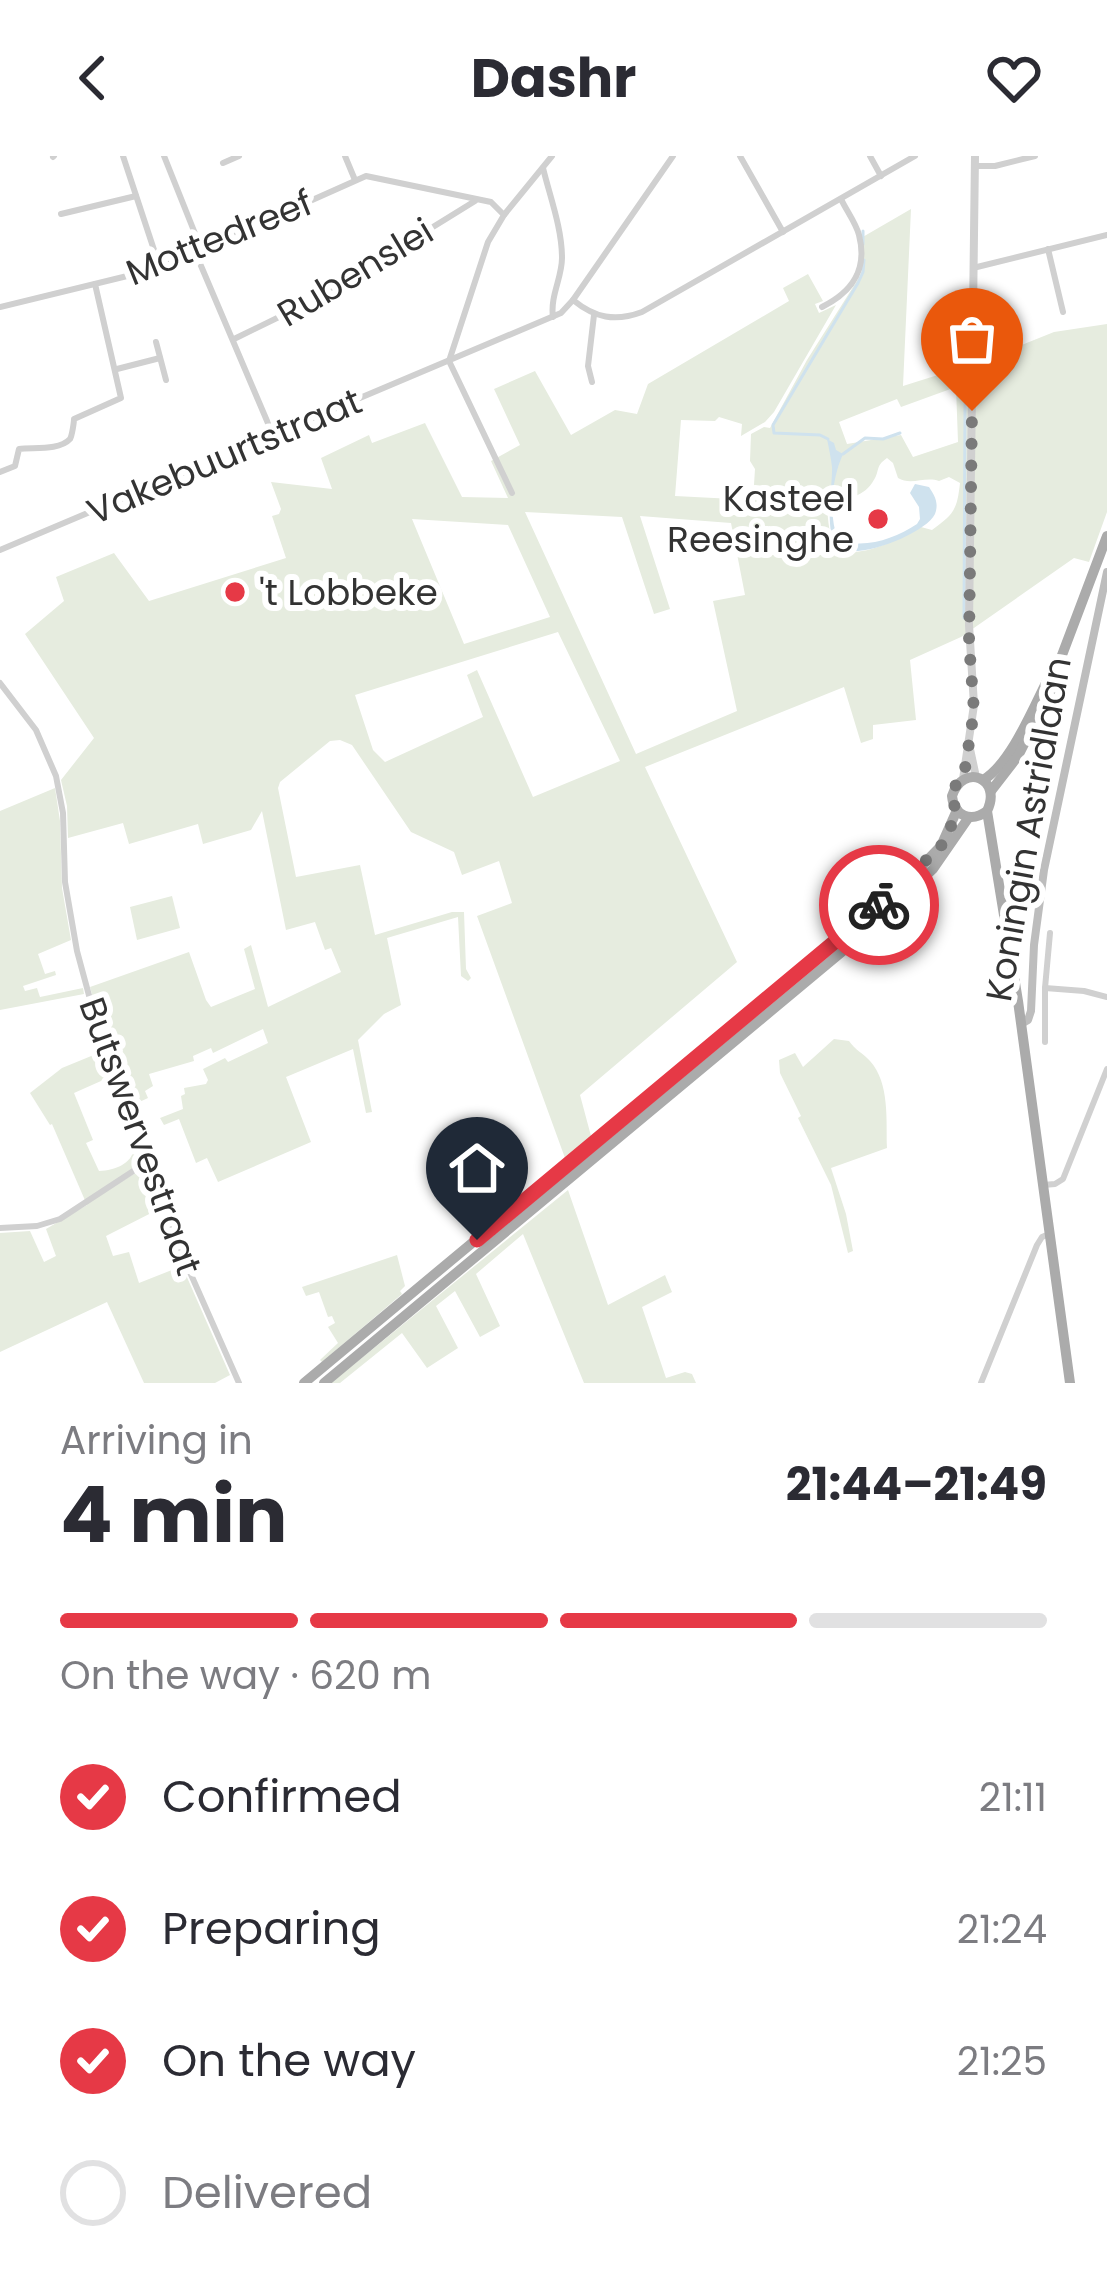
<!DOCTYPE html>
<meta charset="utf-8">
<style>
:root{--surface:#fff;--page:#f7f7f7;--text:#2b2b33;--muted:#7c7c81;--line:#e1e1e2;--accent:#e63946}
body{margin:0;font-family:Poppins,sans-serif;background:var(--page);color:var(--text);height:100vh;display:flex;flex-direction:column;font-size:45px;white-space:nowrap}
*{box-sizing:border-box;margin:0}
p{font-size:39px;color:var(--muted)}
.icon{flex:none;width:66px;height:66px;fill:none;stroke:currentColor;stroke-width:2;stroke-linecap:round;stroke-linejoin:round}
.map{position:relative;height:1227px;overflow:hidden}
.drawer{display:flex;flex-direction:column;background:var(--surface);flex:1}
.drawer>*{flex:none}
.pin{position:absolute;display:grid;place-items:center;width:102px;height:102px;color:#fff;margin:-123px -51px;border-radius:50% 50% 50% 0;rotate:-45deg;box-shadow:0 0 12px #0007}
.pin .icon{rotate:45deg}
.courier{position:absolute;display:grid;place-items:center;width:120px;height:120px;margin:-60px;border:9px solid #e63946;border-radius:50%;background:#fff;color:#222;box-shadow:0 3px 15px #0007}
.headline em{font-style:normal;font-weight:700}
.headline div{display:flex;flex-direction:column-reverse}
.headline{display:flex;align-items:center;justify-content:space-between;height:204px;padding:0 60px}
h1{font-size:78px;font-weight:700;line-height:90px}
.bar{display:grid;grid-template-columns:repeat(4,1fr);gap:18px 12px;align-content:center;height:144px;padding:0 60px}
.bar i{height:15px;border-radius:9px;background:var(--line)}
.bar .active{background:var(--accent)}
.bar p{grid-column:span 4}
ol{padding:0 60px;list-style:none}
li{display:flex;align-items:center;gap:36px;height:132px}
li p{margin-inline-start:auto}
li .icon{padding:12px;border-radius:50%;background:var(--accent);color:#fff;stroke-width:4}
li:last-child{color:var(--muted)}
li i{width:66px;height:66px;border:6px solid var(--line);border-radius:50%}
header{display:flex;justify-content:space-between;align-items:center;height:156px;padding:0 60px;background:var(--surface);font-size:54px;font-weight:700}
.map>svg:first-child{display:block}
.green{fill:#e6ecdf;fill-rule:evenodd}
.water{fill:#cfe2ee}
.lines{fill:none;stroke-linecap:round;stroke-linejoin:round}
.stream{stroke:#cfe2ee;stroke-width:3}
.minor{stroke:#d0d0d0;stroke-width:6}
.tertiary{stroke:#d0d0d0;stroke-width:8}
.secondary{stroke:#bdbdbd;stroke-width:8}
.primary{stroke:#ababab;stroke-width:10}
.done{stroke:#7a7a7a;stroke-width:12;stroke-dasharray:0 21.6}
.route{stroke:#e63946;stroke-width:15}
.poi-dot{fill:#e63946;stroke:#fff;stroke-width:4.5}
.labels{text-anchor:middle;stroke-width:12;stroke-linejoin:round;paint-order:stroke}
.street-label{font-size:36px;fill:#333;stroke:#fff}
.poi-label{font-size:36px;fill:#333;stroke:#fff;text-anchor:end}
</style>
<header><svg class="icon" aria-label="back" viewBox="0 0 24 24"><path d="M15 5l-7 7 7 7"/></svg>Dashr<svg class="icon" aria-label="heart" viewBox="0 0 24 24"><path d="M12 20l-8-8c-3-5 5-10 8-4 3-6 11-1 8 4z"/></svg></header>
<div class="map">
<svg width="1107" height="1227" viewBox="0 0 1107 1227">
<rect width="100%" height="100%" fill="#fff"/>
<g class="green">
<path d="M 911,53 L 903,230 L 979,206 L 1054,176 L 1107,168 L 1107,356 L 1089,406 L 1074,402 L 961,481 L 910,504 L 916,564 L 873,569 L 873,583 L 861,587 L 844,531 L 645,611 L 737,806 L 580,939 L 591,980 L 565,1002 L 477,760 L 512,747 L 499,705 L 462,719 L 454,696 L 411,676 L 352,589 L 340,584 L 330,585 L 280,626 L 278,632 L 296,721 L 360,709 L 375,779 L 452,756 L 464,756 L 466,813 L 471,822 L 468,825 L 461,820 L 458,761 L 387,782 L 401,849 L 384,858 L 358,884 L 372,956 L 366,957 L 353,893 L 286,921 L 311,986 L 218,1026 L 207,1002 L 196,1007 L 179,963 L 164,969 L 160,962 L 183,953 L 181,940 L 185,938 L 184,932 L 206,928 L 208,924 L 203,913 L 225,902 L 228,906 L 268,887 L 263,873 L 213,897 L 211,892 L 193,900 L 194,905 L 149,918 L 153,930 L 145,935 L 148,942 L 133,949 L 110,904 L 90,831 L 189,796 L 206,844 L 211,851 L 255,833 L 244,793 L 251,789 L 268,851 L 341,816 L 331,792 L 325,794 L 315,766 L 286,774 L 262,655 L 251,674 L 203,688 L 198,668 L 129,688 L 123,667 L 68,682 L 67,650 L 61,624 L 94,582 L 25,478 L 64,445 L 56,421 L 114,397 L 149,445 L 286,402 L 272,360 L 279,358 L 281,353 L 271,326 L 332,333 L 321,302 L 369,279 L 372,287 L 425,267 L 462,341 L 508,342 L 491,305 L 520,289 L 494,233 L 535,215 L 571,279 L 615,254 L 637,258 L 648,228 L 789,145 L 783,132 L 808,118 L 823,145 L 815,148 L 819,157 L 836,149 L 774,256 L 765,266 L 741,280 L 742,268 L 719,261 L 715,265 L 681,264 L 675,340 L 753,344 L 755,313 L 750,305 L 751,278 L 764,271 L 770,272 L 807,204 L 860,120 L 863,112 L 861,82 ZM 956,231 L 958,286 L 913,301 L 901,279 L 847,288 L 839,266 L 897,243 L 901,251 ZM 887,302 L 893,307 L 898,322 C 911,330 925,320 939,325 L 949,321 L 960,327 C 957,354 954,358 932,374 L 921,371 C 904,380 852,409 836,389 C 828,380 828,360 827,349 C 842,345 863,341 872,327 C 881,315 874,311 887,302 ZM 525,356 L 622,361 L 654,458 L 670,453 L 640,360 L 731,367 L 745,439 L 713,445 L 737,555 L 636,598 ZM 412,363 L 508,369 L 550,461 L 464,488 ZM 558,476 L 620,605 L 533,641 L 477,514 L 467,519 L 483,561 L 385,606 L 373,594 L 355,539 Z"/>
<polygon points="55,632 60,665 62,732 71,784 38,798 45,818 55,815 56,819 23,830 25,835 37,832 40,841 83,832 84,838 0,854 0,655"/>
<polygon points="172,740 180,772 137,784 130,751"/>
<path d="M 834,883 L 849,885 C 855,894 863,897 870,905 C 890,927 886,965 887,992 L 831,1012 L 846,1058 L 853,1095 L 848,1097 L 831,1029 L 798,962 L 801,960 L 780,917 L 779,904 L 795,897 L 803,911 Z"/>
<path d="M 101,896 L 110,921 L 74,937 L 93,984 L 86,987 L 99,1015 C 116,1014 131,1008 134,993 L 141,993 L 141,1007 L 111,1032 L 134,1018 L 142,1017 L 147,1020 L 161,1052 L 106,1080 L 113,1100 L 129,1096 L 139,1127 L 182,1110 L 230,1219 L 215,1227 L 144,1227 L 107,1146 L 0,1196 L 0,1077 L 30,1075 L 44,1106 L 56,1100 L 46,1073 L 87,1049 L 52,968 L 50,969 L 30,937 L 62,912 Z"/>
<polygon points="568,1034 608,1149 665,1119 672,1136 642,1151 666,1222 685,1216 692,1218 696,1227 584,1227 523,1078 476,1118 500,1170 480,1181 455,1135 436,1150 458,1192 427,1212 402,1177 340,1227 331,1227"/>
<polygon points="397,1099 405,1130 400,1135 402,1138 322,1206 320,1204 338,1187 328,1171 335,1167 332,1160 328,1161 319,1136 306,1140 302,1131"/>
</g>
<path class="water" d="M 827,283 L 834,287 L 836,294 L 843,298 C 832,322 828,358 838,384 C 866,393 894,383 917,368 L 920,363 L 919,351 L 910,337 L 915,328 L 929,331 C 935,340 939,347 935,358 C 926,377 861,403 841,393 C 822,384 833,329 832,311 C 831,302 829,293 827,283 Z"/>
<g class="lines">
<g class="stream">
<polyline points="863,75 863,88"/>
<polyline points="828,283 820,279 774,277 773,269 858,127 863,116 864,104"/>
<polyline points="843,298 865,282 883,283 900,277"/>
<polyline points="964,462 965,248"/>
</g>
<g class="minor">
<polyline points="123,0 160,112"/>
<polyline points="164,0 202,95"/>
<polyline points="345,0 355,24"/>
<polyline points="740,0 783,76"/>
<polyline points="870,0 881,20"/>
<polyline points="53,1 54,0"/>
<polyline points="223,7 239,0"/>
<polyline points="975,10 995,10 1035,0"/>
<path d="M 543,12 C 550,41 562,72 562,102 C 562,122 550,140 553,161"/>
<polyline points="61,58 136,40"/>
<polyline points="1048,93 1063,156"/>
<polyline points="196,98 273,279"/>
<polyline points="973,112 1107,79"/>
<path d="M 573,144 C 595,162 615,166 642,156 L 915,0"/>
<polyline points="0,151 160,112 366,20 491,46 504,59"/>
<path d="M 822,151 C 852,136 868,114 859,79 C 856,67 846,54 841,43"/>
<polyline points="234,183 318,142 475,45"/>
<polyline points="156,186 166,224"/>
<polyline points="449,205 488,86 504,59 552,0"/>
<polyline points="449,205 512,337"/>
<polyline points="117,213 160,202"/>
<polyline points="592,226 588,210 594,159"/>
<path d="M 0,316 L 15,310 L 19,293 C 33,291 59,295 70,283 C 72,280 74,266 74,263 L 121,242 L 95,128"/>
<polyline points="0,394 561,157 573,144 673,0"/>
<polyline points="0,527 36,574 56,620 63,657 65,726 77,795 107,906 132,958 147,1006 189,1114 239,1227"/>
<polyline points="1050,777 1045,832 1084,835 1107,841"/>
<polyline points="1045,886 1045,832"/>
<polyline points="1043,1029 1055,1028 1063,1023 1107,913"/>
<polyline points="0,1072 37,1070 60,1063 147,1006"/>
<polyline points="981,1227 1037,1089 1042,1081 1049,1078"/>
</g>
<g class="tertiary">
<polyline points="970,593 976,621"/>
<polyline points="963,623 974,549 969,469 975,0"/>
</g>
<polyline class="secondary" points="1021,868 1028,864 1031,855 1034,789 1044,714 1107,416"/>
<g class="primary">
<path d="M 983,624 C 1011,608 1034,550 1049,521 L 1056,515"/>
<polyline points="991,635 1018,600 1056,524 1056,515 1107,380"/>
<path d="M 987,655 C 971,667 954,660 952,640 C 963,606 1003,622 987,655 L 1018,845 L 1070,1227"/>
<polyline points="304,1227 909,723 941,690 957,654"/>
<polyline points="324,1227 879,765 933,713 969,661"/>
</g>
</g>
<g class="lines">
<polyline class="done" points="879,749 941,690 956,660 952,634 964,619 974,555 969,486 972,255"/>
<polyline class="route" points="477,1084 879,749"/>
</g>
<g class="poi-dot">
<circle cx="878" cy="363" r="12"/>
<circle cx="235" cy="436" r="12"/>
</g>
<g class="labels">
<g class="street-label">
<text transform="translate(219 81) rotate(-22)" y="13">Mottedreef</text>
<text transform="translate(355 116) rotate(-31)" y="13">Rubenslei</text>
<text transform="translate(224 300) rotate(-23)" y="13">Vakebuurtstraat</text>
<text transform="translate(1028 673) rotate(-80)" y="13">Koningin Astridlaan</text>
<text transform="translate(141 980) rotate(70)" y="13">Butswervestraat</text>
</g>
<g class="poi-label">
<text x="854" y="355">Kasteel<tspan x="854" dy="41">Reesinghe</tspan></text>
<text x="259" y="449" text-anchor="start">'t Lobbeke</text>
</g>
</g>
</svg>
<div class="pin" style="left:972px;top:255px;background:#ea580c"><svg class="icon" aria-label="bag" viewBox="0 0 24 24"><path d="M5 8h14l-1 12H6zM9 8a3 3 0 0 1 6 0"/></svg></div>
<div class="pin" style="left:477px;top:1084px;background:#1f2937"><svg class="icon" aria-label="home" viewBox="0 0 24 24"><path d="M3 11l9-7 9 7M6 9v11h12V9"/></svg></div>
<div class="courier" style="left:879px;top:749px"><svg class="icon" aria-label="bike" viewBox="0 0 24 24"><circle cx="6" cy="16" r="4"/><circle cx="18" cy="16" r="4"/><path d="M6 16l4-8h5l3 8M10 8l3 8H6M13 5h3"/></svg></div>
</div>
<section class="drawer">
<div class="headline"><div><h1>4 min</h1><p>Arriving in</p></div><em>21:44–21:49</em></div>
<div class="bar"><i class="active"></i><i class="active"></i><i class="active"></i><i></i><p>On the way · 620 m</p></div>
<ol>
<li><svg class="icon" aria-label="check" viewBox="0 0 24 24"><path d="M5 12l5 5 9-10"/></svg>Confirmed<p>21:11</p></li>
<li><svg class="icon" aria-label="check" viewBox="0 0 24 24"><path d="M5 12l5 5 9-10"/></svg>Preparing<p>21:24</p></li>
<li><svg class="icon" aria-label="check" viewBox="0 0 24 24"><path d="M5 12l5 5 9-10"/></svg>On the way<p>21:25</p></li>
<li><i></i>Delivered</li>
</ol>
</section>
